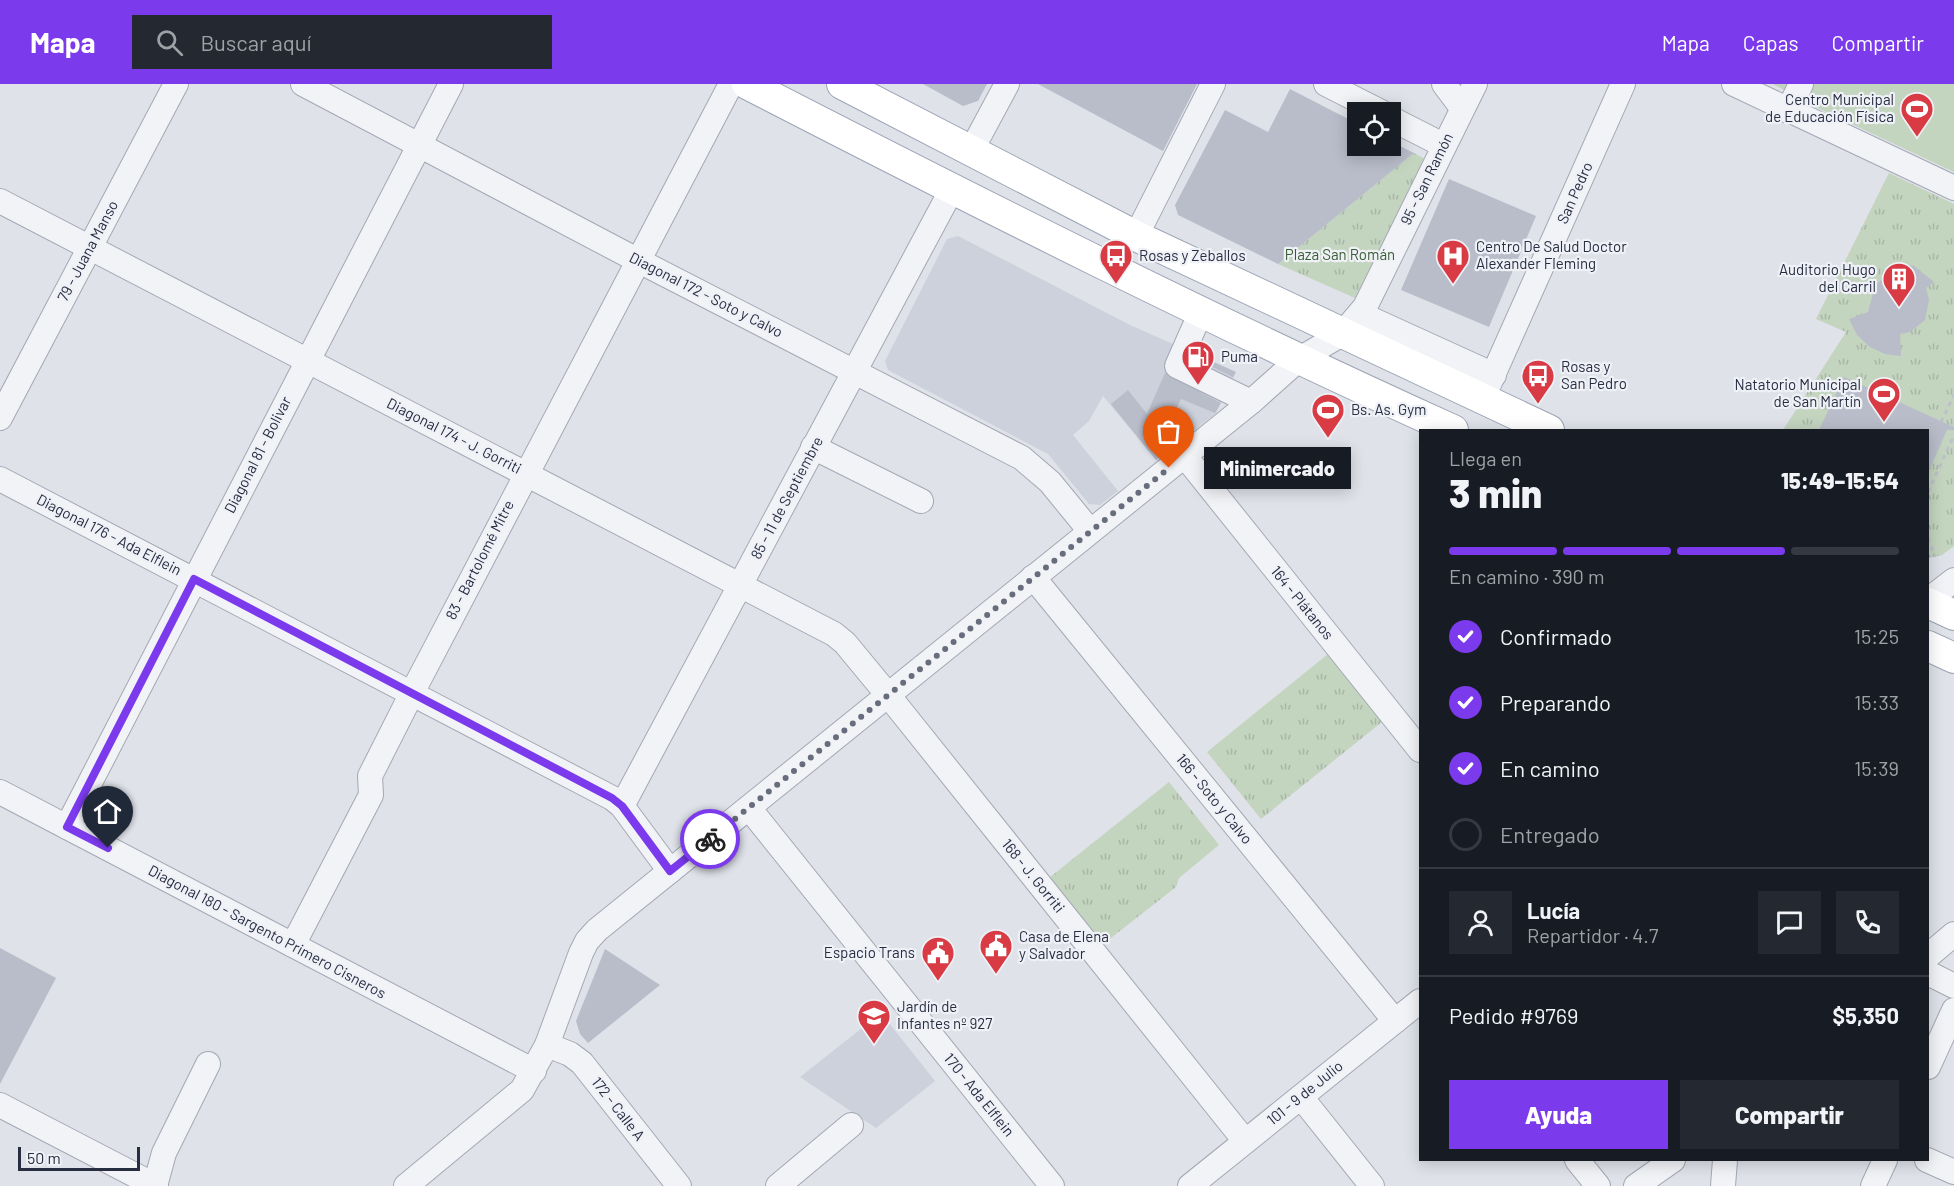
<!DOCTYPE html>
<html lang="es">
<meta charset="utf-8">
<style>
:root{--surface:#171b24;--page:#242831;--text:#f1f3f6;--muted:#9ea1a6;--line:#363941;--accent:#7c3aed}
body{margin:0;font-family:Barlow,sans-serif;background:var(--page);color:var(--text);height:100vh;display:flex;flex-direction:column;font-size:22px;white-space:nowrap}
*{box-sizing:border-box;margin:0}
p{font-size:20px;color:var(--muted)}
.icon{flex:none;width:33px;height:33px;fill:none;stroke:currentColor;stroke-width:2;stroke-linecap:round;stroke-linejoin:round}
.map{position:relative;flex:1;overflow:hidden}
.sheet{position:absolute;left:1419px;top:345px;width:510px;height:732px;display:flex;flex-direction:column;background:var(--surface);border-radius:0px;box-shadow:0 3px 15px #0003}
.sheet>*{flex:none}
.controls{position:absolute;left:1347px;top:18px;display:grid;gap:12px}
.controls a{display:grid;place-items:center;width:54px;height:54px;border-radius:0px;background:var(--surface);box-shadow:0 3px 15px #0003;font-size:30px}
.scale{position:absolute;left:18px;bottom:15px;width:122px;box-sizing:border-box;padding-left:6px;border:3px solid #272e42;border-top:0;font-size:16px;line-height:21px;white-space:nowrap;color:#272e42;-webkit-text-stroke:4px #eff1f7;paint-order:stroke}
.pin{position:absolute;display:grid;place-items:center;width:51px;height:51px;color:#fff;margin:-62px -26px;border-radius:50% 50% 50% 0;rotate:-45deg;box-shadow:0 0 6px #0007}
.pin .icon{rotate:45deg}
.courier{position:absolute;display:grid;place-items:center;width:60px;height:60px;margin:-30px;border:4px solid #7c3aed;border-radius:50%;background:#fff;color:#222;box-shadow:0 2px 8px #0007}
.bubble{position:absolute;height:42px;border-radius:0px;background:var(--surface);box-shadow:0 3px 15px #0003;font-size:20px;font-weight:800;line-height:42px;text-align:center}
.head em{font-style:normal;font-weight:800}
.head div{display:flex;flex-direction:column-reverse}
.head{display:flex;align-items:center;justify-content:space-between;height:102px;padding:0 30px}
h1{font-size:39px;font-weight:800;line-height:45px}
.bar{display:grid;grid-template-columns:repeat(4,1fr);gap:9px 6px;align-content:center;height:72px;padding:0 30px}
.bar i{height:8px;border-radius:4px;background:var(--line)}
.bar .current{background:var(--accent)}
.bar p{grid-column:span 4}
.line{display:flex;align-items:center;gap:15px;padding:0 30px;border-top:2px solid var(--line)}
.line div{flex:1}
.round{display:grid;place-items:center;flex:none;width:63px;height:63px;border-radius:0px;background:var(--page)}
ol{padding:0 30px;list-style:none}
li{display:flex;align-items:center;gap:18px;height:66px}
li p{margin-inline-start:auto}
li .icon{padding:6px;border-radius:50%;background:var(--accent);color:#fff;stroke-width:4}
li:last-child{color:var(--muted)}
li i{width:33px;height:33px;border:3px solid var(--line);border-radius:50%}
.primary-button{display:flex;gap:12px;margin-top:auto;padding:12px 30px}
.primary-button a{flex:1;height:69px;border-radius:0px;background:var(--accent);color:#fff;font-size:24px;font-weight:800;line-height:69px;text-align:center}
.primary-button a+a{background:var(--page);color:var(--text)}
header{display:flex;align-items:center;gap:36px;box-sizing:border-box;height:84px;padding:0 30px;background:var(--accent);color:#fff}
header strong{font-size:28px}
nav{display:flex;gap:33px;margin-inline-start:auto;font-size:21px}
.search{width:420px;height:54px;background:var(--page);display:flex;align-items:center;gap:15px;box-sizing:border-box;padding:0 21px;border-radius:0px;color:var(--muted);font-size:22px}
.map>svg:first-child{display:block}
.built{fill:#cdd1db}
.grass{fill:url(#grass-tufts)}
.pitch{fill:#c3d4bf}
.building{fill:#b9bdca}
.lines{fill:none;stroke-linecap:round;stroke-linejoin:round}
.minor-casing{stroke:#a4a8b4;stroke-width:26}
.major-casing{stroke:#9da5b6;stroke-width:32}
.path{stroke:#bdc0c8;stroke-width:3;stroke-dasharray:4.5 4.5;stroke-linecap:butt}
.minor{stroke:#f2f3f7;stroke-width:24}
.major{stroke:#fff;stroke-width:30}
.done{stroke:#676d7c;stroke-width:6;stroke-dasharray:0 10.8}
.route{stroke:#7c3aed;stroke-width:8}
.labels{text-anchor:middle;stroke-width:4.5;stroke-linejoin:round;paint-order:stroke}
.poi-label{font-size:15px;fill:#272e42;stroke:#eff1f7;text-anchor:start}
.street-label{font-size:15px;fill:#272e42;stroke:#eff1f7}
.park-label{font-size:15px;fill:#375e33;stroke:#eff1f7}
</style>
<header>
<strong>Mapa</strong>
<div class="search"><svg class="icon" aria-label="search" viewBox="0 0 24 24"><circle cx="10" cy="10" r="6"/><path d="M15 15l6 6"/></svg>Buscar aquí</div>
<nav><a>Mapa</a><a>Capas</a><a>Compartir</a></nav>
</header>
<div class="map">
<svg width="1954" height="1102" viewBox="0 0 1954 1102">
<defs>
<pattern id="grass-tufts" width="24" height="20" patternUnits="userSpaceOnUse" patternTransform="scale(1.5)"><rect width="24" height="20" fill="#c3d4bf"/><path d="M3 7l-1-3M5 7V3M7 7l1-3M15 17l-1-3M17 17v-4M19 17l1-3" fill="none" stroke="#a8b6a5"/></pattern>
</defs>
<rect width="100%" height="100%" fill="#dfe2e9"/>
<g class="built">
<polygon points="958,152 1130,241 1236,288 1216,329 1156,376 1103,312 1089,337 1073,351 1118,407 1100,421 1089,420 1048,370 888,286 885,277 947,155"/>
<polygon points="881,929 935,997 876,1044 800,993"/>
</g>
<g class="grass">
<polygon points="1414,69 1425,75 1355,214 1278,180"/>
<polygon points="1889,89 1954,120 1954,462 1942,471 1928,474 1928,346 1783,346 1846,248 1816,235"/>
<polygon points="1328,570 1382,638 1261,735 1207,668"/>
<polygon points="1169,698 1219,761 1179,794 1176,803 1102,861 1049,794"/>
</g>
<polygon class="pitch" points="1773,0 1954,0 1954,88 1807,19"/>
<g class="building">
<polygon points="923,0 987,0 978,17 963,22"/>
<polygon points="1038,0 1197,0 1163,67"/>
<polygon points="1290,5 1358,40 1358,62 1390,62 1390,57 1414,69 1278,180 1178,131 1175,121 1225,26 1268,48"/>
<polygon points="1449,95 1536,132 1489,243 1401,206"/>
<polygon points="1901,179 1914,182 1934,198 1926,204 1929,216 1925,236 1910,248 1900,250 1901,272 1885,270 1870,263 1857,251 1849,235 1868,228 1875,202 1882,195 1900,190"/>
<polygon points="1198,271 1236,288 1233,293 1196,275"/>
<polygon points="1165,289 1221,319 1215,329 1181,315 1164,350 1173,362 1156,376 1111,320 1128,306 1147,330"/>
<polygon points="1844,293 1954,343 1954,346 1947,346 1928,389 1928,346 1819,346"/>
<polygon points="0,864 56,894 0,1000"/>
<polygon points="605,865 660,901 588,959 580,950 576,937"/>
</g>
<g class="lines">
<g class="minor-casing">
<g id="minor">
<polyline points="303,0 639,177 1022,374 1050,398 1090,447"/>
<polyline points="1326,0 1381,28"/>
<polyline points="1444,0 1462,24"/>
<polyline points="1734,0 1954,104"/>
<polyline points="1788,27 1801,0"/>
<polyline points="1390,34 1443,61"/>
<polyline points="971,67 1007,0"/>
<polyline points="0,117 834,550 845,559 888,611 1245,1057"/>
<polyline points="1136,152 1213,0"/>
<polyline points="1201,228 1177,282 1251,318"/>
<polyline points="1360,230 1494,291"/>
<polyline points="1482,316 1623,0"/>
<polyline points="0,334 176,0"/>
<polyline points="813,363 921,417"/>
<polyline points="1184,371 1420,666"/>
<polyline points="0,395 612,714 622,722 670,787"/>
<polyline points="1033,493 1395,937"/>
<polyline points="1928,516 1954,496"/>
<polyline points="0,708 534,987"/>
<polyline points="622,722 952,105"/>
<polyline points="749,724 1052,1102"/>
<polyline points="67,743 451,0"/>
<polyline points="293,861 371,711 370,692 412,609 731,0"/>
<polyline points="1928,872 1954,850"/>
<polyline points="1928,889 1954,902"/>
<polyline points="547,961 570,970 582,979 679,1102"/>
<polyline points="1928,983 1954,926"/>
<polyline points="1301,1013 1372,1102"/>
<polyline points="0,1021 156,1102"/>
<polyline points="1577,1076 1598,1102"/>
<polyline points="1927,1076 1954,1088"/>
<polyline points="155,1102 164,1069 208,980"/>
<polyline points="406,1102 522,1006 547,961 581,869 587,857 597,846 1251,318 1298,276 1342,250 1365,223 1475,0"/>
<polyline points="778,1102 851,1041"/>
<polyline points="1190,1102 1420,917"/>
<polyline points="1636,1102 1673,1076"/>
<polyline points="1723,1102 1725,1076"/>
<polyline points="1873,1102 1885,1076"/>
</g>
</g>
<g class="major-casing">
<g id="major">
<path d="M 747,0 C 980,120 1214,238 1453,346"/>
<polyline points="842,0 1136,152 1549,346"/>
<polyline points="1928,519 1954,531"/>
<polyline points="1928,562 1954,574"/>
</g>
</g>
<g class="path">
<polyline points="1941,338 1954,311"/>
<polyline points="1928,408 1954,351"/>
<polyline points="1928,454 1935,473"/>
</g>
<use href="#minor" class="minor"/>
<use href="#major" class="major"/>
</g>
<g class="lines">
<polyline class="done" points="710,755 1169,384"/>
<polyline class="route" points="108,764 67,743 194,495 612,714 622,722 670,787 710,755"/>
</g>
<defs>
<g id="stadium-pin" transform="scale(1.725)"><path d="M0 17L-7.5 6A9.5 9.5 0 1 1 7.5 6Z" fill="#d83b44" stroke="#eff1f7"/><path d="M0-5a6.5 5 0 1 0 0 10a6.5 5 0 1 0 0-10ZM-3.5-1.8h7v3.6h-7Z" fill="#fff"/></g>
<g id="bus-pin" transform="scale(1.725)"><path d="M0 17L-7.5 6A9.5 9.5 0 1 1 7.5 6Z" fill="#d83b44" stroke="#eff1f7"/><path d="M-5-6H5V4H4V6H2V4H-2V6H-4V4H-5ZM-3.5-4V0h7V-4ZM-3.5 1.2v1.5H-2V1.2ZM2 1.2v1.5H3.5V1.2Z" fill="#fff"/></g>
<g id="hospital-pin" transform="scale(1.725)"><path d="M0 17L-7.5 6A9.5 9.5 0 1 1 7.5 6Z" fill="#d83b44" stroke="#eff1f7"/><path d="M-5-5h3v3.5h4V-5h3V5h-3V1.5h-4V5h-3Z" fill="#fff"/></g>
<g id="building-pin" transform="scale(1.725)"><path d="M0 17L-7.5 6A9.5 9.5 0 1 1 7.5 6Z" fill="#d83b44" stroke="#eff1f7"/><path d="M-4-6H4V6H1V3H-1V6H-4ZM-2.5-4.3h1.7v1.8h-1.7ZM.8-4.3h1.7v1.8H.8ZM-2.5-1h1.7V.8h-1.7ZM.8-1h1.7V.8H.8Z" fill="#fff"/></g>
<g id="fuel-pin" transform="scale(1.725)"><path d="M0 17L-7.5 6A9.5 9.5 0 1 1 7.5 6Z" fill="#d83b44" stroke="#eff1f7"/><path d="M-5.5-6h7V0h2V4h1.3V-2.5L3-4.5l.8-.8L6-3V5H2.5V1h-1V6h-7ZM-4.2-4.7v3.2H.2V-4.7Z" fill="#fff"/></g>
<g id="civic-pin" transform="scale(1.725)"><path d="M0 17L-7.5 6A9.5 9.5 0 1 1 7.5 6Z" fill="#d83b44" stroke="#eff1f7"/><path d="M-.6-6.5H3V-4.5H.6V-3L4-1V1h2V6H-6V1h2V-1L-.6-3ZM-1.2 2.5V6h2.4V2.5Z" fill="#fff"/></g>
<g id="school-pin" transform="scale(1.725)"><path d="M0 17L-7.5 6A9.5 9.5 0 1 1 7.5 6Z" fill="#d83b44" stroke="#eff1f7"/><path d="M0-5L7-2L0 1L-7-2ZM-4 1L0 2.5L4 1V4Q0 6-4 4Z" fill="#fff"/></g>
</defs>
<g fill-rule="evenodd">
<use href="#stadium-pin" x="1917" y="25"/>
<use href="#bus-pin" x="1116" y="172"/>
<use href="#hospital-pin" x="1453" y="172"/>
<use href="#building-pin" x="1899" y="195"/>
<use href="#fuel-pin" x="1198" y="273"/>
<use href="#bus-pin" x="1538" y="292"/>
<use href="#stadium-pin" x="1884" y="310"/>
<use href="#stadium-pin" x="1328" y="326"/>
<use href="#civic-pin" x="996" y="862"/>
<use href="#civic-pin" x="938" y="869"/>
<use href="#school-pin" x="874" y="932"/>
</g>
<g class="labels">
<g class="poi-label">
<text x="1894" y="21" text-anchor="end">Centro Municipal<tspan x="1894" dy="17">de Educación Física</tspan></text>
<text x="1476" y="168">Centro De Salud Doctor<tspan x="1476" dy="17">Alexander Fleming</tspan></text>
<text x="1139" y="177">Rosas y Zeballos</text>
<text x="1876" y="191" text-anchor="end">Auditorio Hugo<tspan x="1876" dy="17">del Carril</tspan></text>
<text x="1221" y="278">Puma</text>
<text x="1561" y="288">Rosas y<tspan x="1561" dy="17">San Pedro</tspan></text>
<text x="1861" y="306" text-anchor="end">Natatorio Municipal<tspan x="1861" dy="17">de San Martín</tspan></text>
<text x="1351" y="331">Bs. As. Gym</text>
<text x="1019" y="858">Casa de Elena<tspan x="1019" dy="17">y Salvador</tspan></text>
<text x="915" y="874" text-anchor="end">Espacio Trans</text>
<text x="897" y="928">Jardín de<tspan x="897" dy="17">Infantes nº 927</tspan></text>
</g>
<g class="street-label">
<text transform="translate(1427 95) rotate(-64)" y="5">95 - San Ramón</text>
<text transform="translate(1575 109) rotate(-66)" y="5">San Pedro</text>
<text transform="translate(88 167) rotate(-62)" y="5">79 - Juana Manso</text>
<text transform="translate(706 211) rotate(27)" y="5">Diagonal 172 - Soto y Calvo</text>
<text transform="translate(454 352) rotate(27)" y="5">Diagonal 174 - J. Gorriti</text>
<text transform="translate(258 371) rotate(-63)" y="5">Diagonal 81 - Bolivar</text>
<text transform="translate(787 414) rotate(-62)" y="5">85 - 11 de Septiembre</text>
<text transform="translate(109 451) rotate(27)" y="5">Diagonal 176 - Ada Elflein</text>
<text transform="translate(480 476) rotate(-63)" y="5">83 - Bartolomé Mitre</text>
<text transform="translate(1302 519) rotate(51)" y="5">164 - Plátanos</text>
<text transform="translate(1214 715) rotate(51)" y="5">166 - Soto y Calvo</text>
<text transform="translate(1033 792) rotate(51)" y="5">168 - J. Gorriti</text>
<text transform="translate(267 848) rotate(28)" y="5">Diagonal 180 - Sargento Primero Cisneros</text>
<text transform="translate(1305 1009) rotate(-39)" y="5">101 - 9 de Julio</text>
<text transform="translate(979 1011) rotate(51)" y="5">170 - Ada Elflein</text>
<text transform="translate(618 1025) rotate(52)" y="5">172 - Calle A</text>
</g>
<g class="park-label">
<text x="1340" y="176">Plaza San Román</text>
</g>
</g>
</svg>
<div class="controls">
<a><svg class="icon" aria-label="locate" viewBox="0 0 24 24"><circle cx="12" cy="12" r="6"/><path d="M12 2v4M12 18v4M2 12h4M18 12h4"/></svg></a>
</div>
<div class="scale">50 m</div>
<div class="pin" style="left:1169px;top:384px;background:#ea580c"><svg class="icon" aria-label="bag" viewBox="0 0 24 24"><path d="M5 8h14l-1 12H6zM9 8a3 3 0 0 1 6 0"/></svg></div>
<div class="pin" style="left:108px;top:764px;background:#1f2937"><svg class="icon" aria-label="home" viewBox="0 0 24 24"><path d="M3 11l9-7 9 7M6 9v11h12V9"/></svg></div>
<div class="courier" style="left:710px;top:755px"><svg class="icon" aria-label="bike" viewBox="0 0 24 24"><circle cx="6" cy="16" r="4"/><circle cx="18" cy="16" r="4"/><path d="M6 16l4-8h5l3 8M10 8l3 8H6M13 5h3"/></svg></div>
<div class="bubble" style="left:1204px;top:363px;width:147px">Minimercado</div>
<section class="sheet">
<div class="head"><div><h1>3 min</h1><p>Llega en</p></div><em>15:49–15:54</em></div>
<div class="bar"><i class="current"></i><i class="current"></i><i class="current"></i><i></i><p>En camino · 390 m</p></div>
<ol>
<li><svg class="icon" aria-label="check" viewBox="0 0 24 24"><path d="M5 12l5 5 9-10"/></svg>Confirmado<p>15:25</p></li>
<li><svg class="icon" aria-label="check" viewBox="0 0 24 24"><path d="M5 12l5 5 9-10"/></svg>Preparando<p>15:33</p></li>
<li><svg class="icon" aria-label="check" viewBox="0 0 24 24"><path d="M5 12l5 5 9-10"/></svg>En camino<p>15:39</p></li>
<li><i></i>Entregado</li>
</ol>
<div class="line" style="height:108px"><a class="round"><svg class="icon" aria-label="person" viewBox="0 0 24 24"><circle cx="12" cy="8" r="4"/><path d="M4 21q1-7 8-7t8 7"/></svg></a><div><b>Lucía</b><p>Repartidor · 4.7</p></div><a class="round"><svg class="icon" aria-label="chat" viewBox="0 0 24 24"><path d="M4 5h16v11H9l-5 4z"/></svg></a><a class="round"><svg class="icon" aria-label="phone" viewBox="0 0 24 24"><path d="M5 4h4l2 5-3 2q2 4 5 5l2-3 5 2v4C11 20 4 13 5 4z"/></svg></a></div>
<div class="line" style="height:78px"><div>Pedido #9769</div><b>$5,350</b></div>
<div class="primary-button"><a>Ayuda</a><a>Compartir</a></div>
</section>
</div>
